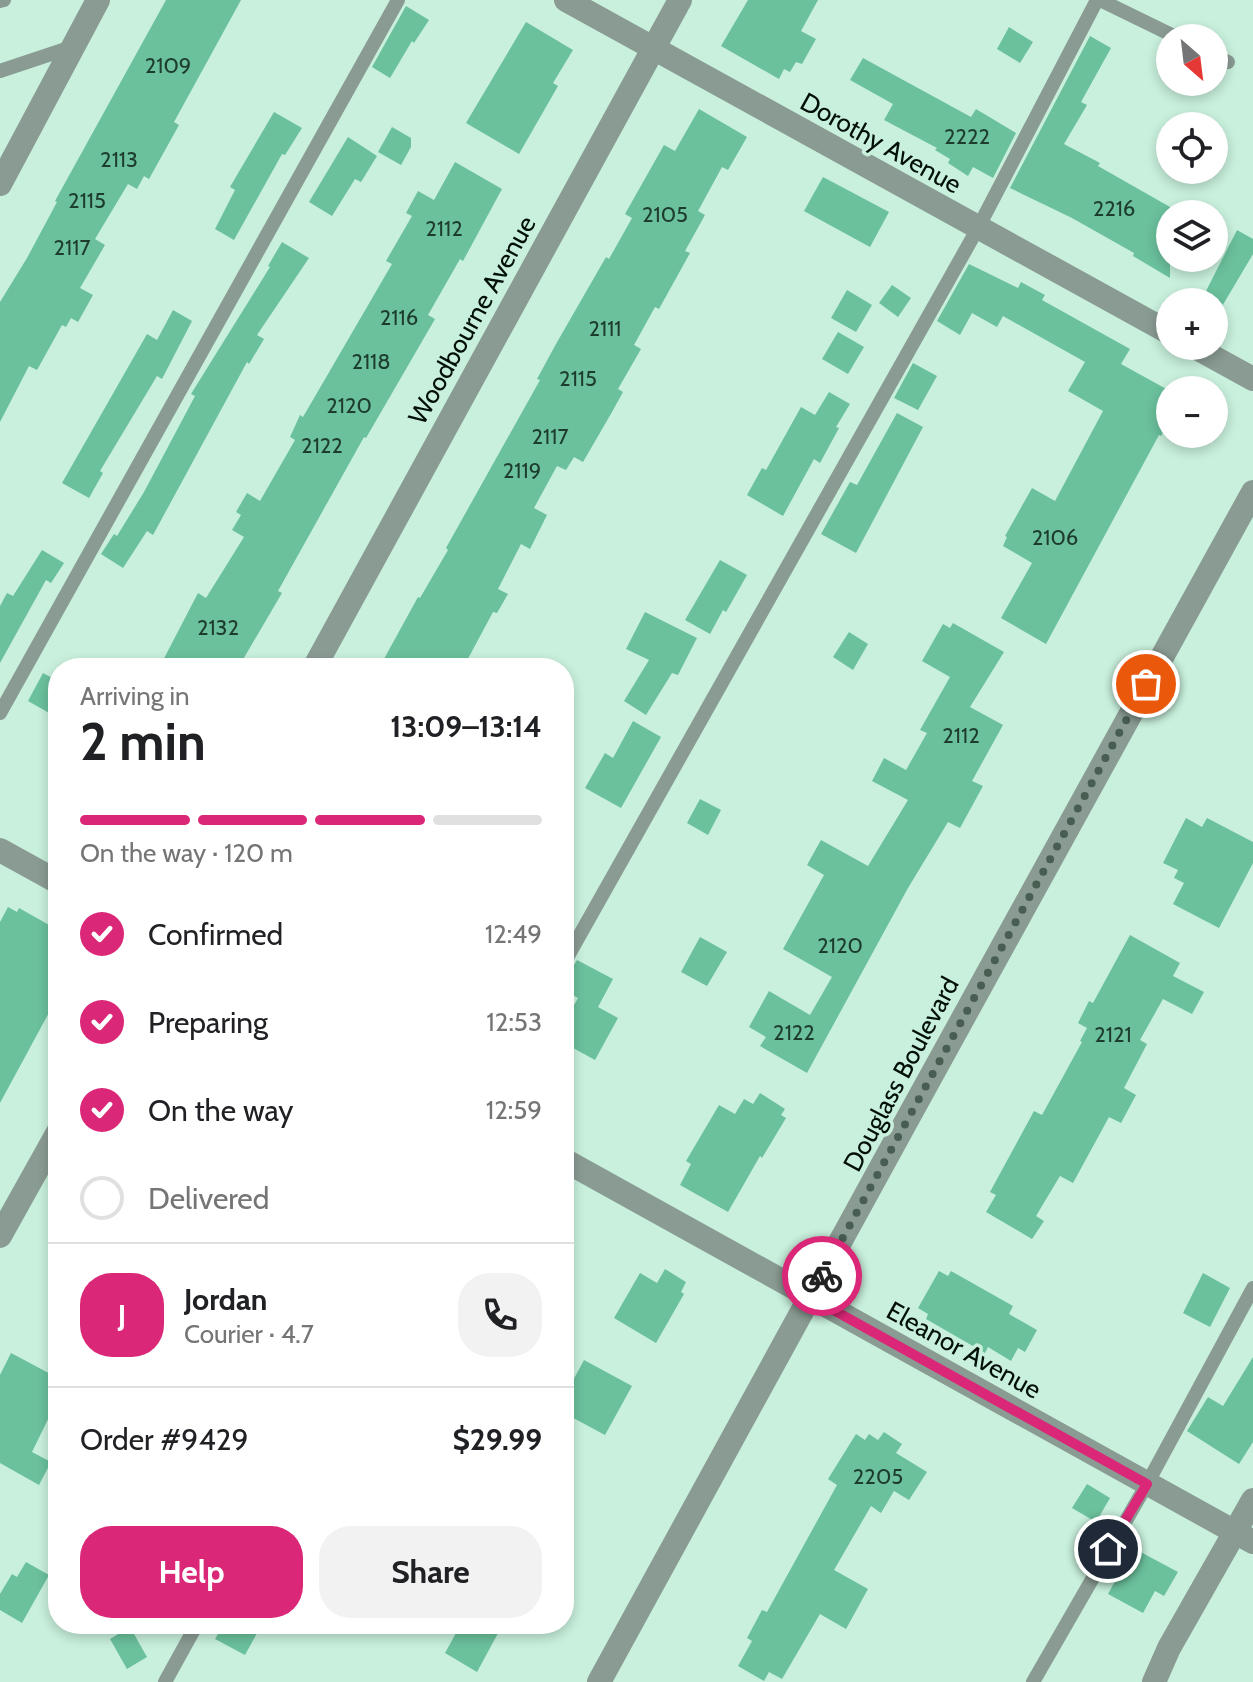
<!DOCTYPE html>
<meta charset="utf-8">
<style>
:root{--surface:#fff;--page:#f2f2f2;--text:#202124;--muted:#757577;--line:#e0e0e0;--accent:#db2777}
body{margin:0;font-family:Cabin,sans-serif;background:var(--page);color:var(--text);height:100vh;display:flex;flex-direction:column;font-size:30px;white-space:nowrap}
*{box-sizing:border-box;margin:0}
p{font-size:26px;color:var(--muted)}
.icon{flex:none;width:44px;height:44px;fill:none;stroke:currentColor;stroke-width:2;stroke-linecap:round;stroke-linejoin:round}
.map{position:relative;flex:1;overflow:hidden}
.sheet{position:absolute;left:48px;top:658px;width:526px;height:976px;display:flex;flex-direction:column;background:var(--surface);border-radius:32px;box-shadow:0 4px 12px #0003}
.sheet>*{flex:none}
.needle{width:52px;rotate:152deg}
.tools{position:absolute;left:1156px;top:24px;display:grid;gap:16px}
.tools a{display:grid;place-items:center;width:72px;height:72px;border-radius:50%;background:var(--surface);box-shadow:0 4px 12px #0003;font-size:40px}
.pin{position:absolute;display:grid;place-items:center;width:68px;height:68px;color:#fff;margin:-34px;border:4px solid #fff;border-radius:50%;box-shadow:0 2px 8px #0007}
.courier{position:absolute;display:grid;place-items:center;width:80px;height:80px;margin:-40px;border:6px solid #db2777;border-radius:50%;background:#fff;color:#222;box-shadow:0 2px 10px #0007}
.head em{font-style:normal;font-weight:700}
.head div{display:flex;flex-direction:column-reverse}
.head{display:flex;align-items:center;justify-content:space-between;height:136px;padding:0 32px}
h1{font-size:52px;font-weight:700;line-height:60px}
.bar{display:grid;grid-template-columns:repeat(4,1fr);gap:12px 8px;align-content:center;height:96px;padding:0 32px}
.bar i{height:10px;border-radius:6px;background:var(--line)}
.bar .current{background:var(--accent)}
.bar p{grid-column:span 4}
.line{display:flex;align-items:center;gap:20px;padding:0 32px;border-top:2px solid var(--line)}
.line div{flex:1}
.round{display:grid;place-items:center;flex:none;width:84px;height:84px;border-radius:32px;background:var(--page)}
ol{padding:0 32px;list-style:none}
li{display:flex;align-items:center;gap:24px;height:88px}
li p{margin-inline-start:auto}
li .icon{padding:8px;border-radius:50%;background:var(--accent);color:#fff;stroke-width:4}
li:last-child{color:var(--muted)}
li i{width:44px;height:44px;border:4px solid var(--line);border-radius:50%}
.action{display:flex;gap:16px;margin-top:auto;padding:16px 32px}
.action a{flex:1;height:92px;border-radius:32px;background:var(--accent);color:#fff;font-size:32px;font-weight:700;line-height:92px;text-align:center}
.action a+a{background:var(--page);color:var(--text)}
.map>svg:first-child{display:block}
.building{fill:#6bc19c}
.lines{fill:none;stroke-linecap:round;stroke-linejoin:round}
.lane{stroke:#8a9b93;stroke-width:14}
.street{stroke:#8a9b93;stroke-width:24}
.done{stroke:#485e53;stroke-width:8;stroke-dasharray:0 14.4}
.route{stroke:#db2777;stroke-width:10}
.labels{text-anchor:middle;stroke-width:7;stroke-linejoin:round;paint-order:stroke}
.number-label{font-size:22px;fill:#1d3c2e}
.street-label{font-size:26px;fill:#030f09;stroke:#c8f0dc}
</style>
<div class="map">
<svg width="1253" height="1682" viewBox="0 0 1253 1682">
<rect width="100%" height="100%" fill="#c8f0dc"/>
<g class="building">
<polygon points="166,0 241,0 174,122 179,125 149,179 144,176 137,189 128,184 95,239 105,245 80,288 93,295 78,322 71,318 66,327 62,325 37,370 29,366 0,422 0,302 27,258 57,202 55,201"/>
<polygon points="748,0 818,0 801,31 816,39 802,64 796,62 790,72 784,69 779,79 721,46"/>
<polygon points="406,6 429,20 414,43 412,41 390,78 372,67"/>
<polygon points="526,22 573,50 553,83 558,86 519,154 466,123"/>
<polygon points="1009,27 1033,42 1020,63 997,49"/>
<polygon points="1090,36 1111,48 1081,102 1087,105 1064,144 1100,163 1098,166 1170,207 1170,278 1133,256 1134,253 1072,218 1010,188"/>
<polygon points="863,58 971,117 976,109 1016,133 993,178 973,167 968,176 948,163 950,159 935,150 937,148 884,120 893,104 850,80"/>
<polygon points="699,109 747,137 728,170 722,167 698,211 705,215 685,251 690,253 659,309 655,307 634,345 641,349 618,389 623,392 612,412 583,462 574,457 566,470 557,466 534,508 547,515 530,549 521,544 498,589 508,594 497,613 493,612 463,668 379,668 418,597 420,598 448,550 446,548 540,380 537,379 556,344 606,257 609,259 632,218 625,214 664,145 675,151"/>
<polygon points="274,112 302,128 285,155 282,154 234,240 215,229 235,190 230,187"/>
<polygon points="392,127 411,138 411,147 401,165 378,152"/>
<polygon points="348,137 377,156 361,182 355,179 332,216 309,202"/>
<polygon points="455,162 502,189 463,261 460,259 428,315 435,319 366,438 364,437 278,591 282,593 238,668 159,668 198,593 206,598 244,537 232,530 241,515 236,512 247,493 260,501 295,440 290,437 300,415 303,417 392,264 386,261 412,216 406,213 418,191 434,200"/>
<polygon points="823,177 889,212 870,247 804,211"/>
<polygon points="1237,230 1253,239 1253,254 1221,308 1203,297"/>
<polygon points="282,242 309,258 257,335 264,339 249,364 247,362 153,535 147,531 123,568 101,554 114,534 117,536 144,492 195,396 191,394 270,267 268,266"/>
<polygon points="969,264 1018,288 1021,282 1045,295 1042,300 1130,349 1121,364 1170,391 1170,420 1161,436 1159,435 1046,644 1001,618 1032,563 1003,546 1007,537 1005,536 1032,488 1055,501 1103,411 1068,391 1085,362 1003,316 997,327 972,313 960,335 937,321"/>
<polygon points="892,285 911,298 898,317 879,303"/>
<polygon points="847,290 872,305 856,332 831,318"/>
<polygon points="173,310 192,321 162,379 157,376 100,471 103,473 89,498 62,483 147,334 157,340"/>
<polygon points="838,332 864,347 848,374 822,359"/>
<polygon points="913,363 937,376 918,410 894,398"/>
<polygon points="829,392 850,404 836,427 839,428 820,463 814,459 783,516 747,495 762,468 766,470 801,407 815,415"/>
<polygon points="897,413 923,427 856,553 821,534 850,482 857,485"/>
<polygon points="42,550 64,563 51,583 46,580 0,663 0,606 7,593 13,596"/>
<polygon points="720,560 747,575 726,612 723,610 710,634 685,620"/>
<polygon points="645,612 697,638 678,675 672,673 646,715 624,701 649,660 626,649"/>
<polygon points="953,623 1004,652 970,707 1003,725 972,781 983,786 960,828 948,822 908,888 807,1073 760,1046 766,1037 749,1027 769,991 810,1015 832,977 783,949 824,875 807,865 821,840 868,866 908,800 872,781 884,758 906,770 927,733 920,730 950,677 922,661 943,624 950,628"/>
<polygon points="849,632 868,644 853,670 833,657"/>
<polygon points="43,673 58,681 58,718 28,701"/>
<polygon points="633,721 661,737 621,808 585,788 605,753 613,758"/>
<polygon points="700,799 721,810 708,835 687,823"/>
<polygon points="1186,818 1202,827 1207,818 1253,842 1253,863 1219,928 1173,904 1184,883 1174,878 1178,870 1163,863"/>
<polygon points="8,907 17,912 19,908 58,930 58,996 0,1103 0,922"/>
<polygon points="1130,935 1180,963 1173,976 1204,992 1192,1014 1163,999 1140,1040 1147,1044 1124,1088 1136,1095 1121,1123 1109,1117 1073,1183 1060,1176 1036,1216 1044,1221 1032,1239 986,1212 996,1195 990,1192 1034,1111 1042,1115 1082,1042 1080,1041 1087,1028 1078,1023 1089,1001 1093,1003"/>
<polygon points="700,937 727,952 707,986 681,972"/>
<polygon points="577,960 613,979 598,1007 618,1018 595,1060 564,1043 564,1023 578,998 564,990 564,973 570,971"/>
<polygon points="760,1093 785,1109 781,1115 786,1118 762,1158 760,1156 728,1212 680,1185 691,1164 686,1161 719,1105 735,1114 744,1099 753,1104"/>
<polygon points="665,1269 686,1282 681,1292 684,1294 656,1343 614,1318 640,1273 657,1283"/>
<polygon points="939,1271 948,1276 951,1271 1013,1306 1009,1314 1037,1330 1025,1352 1018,1348 1011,1361 988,1347 985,1353 926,1319 928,1314 918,1308"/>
<polygon points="1203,1273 1230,1288 1210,1327 1183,1313"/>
<polygon points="11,1353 58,1378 58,1399 32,1452 51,1462 39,1485 0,1463 0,1375"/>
<polygon points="1253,1357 1253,1442 1239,1464 1187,1431 1208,1397 1223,1406"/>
<polygon points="584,1360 632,1386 605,1435 564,1413 564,1397"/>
<polygon points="884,1432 902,1444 896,1453 927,1472 909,1500 894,1491 881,1513 871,1506 834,1570 868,1589 846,1629 820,1614 782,1679 769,1672 764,1681 738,1666 752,1641 747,1638 762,1610 767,1612 837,1485 828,1479 856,1434 865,1440 869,1434 878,1440"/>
<polygon points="1087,1484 1110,1498 1096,1522 1072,1508"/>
<polygon points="1133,1548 1178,1572 1164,1596 1155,1591 1143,1613 1108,1594"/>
<polygon points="26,1562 49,1575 22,1623 0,1610 0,1594 12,1574 17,1577"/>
<polygon points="224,1624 262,1624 245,1655 215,1639"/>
<polygon points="461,1624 503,1624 477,1672 445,1653"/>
<polygon points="130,1627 147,1657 127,1669 110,1639"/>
</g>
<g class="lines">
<g class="lane">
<polyline points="1100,0 1178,38"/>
<polyline points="0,1 4,0"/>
<polyline points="1214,56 1228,62"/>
<polyline points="0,71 72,47"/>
<polyline points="0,713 398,0"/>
<polyline points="564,963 978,228 1097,0"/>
<polyline points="165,1682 197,1624"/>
<polyline points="1033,1682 1147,1484 1253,1288"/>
</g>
<g class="street">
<polyline points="566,0 1170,333"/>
<polyline points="0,184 98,0"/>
<polyline points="1193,346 1253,379"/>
<polyline points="314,668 680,0"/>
<polyline points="0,850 58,882"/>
<polyline points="564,1160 1253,1542"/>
<polyline points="0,1236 58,1132"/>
<path d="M 599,1682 C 817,1285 1033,888 1253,492"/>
<polyline points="1154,1682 1169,1648 1253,1500"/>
</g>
</g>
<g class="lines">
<polyline class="done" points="822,1276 1146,684"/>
<polyline class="route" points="822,1276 810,1297 1147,1484 1108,1549"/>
</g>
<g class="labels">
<g class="number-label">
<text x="168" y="73">2109</text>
<text x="967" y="144">2222</text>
<text x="119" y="167">2113</text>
<text x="87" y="208">2115</text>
<text x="1114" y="216">2216</text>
<text x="665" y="222">2105</text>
<text x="444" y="236">2112</text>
<text x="72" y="255">2117</text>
<text x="399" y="325">2116</text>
<text x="605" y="336">2111</text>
<text x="371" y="369">2118</text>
<text x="578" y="386">2115</text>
<text x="349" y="413">2120</text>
<text x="550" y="444">2117</text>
<text x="322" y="453">2122</text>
<text x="522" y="478">2119</text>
<text x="1055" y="545">2106</text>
<text x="218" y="635">2132</text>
<text x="961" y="743">2112</text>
<text x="840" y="953">2120</text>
<text x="794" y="1040">2122</text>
<text x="1113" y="1042">2121</text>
<text x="878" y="1484">2205</text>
</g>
<g class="street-label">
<text transform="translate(881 143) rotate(29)" y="9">Dorothy Avenue</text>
<text transform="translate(472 320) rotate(-61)" y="9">Woodbourne Avenue</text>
<text transform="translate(901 1074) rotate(-62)" y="9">Douglass Boulevard</text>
<text transform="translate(964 1350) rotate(29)" y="9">Eleanor Avenue</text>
</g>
</g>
</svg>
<div class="tools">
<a><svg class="needle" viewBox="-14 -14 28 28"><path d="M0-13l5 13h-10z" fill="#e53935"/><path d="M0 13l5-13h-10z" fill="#757577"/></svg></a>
<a><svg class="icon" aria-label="locate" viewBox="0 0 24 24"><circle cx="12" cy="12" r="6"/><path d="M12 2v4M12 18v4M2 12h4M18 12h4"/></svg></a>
<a><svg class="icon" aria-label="layers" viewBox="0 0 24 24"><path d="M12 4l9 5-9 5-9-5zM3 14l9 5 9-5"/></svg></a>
<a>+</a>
<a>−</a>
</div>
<div class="pin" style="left:1146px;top:684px;background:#ea580c"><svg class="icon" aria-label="bag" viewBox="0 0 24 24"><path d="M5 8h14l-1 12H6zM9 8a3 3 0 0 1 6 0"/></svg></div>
<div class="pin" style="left:1108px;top:1549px;background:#1f2937"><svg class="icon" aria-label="home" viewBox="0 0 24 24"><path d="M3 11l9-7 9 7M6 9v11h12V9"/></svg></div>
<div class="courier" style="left:822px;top:1276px"><svg class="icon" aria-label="bike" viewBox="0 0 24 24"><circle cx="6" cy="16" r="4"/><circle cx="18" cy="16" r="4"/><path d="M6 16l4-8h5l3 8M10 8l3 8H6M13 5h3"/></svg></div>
<section class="sheet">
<div class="head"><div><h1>2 min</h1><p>Arriving in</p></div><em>13:09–13:14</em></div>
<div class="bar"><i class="current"></i><i class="current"></i><i class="current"></i><i></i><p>On the way · 120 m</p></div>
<ol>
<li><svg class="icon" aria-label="check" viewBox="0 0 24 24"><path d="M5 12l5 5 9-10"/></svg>Confirmed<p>12:49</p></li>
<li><svg class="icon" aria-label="check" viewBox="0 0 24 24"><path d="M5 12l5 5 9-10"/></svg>Preparing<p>12:53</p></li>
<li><svg class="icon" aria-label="check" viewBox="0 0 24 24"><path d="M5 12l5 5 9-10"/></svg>On the way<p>12:59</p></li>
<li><i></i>Delivered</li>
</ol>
<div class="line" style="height:144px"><b class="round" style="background:var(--accent);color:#fff">J</b><div><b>Jordan</b><p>Courier · 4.7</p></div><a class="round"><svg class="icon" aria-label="phone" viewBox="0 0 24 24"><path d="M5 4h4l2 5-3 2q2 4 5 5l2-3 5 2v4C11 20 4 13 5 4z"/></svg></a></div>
<div class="line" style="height:104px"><div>Order #9429</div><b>$29.99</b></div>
<div class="action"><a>Help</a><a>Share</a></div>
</section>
</div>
